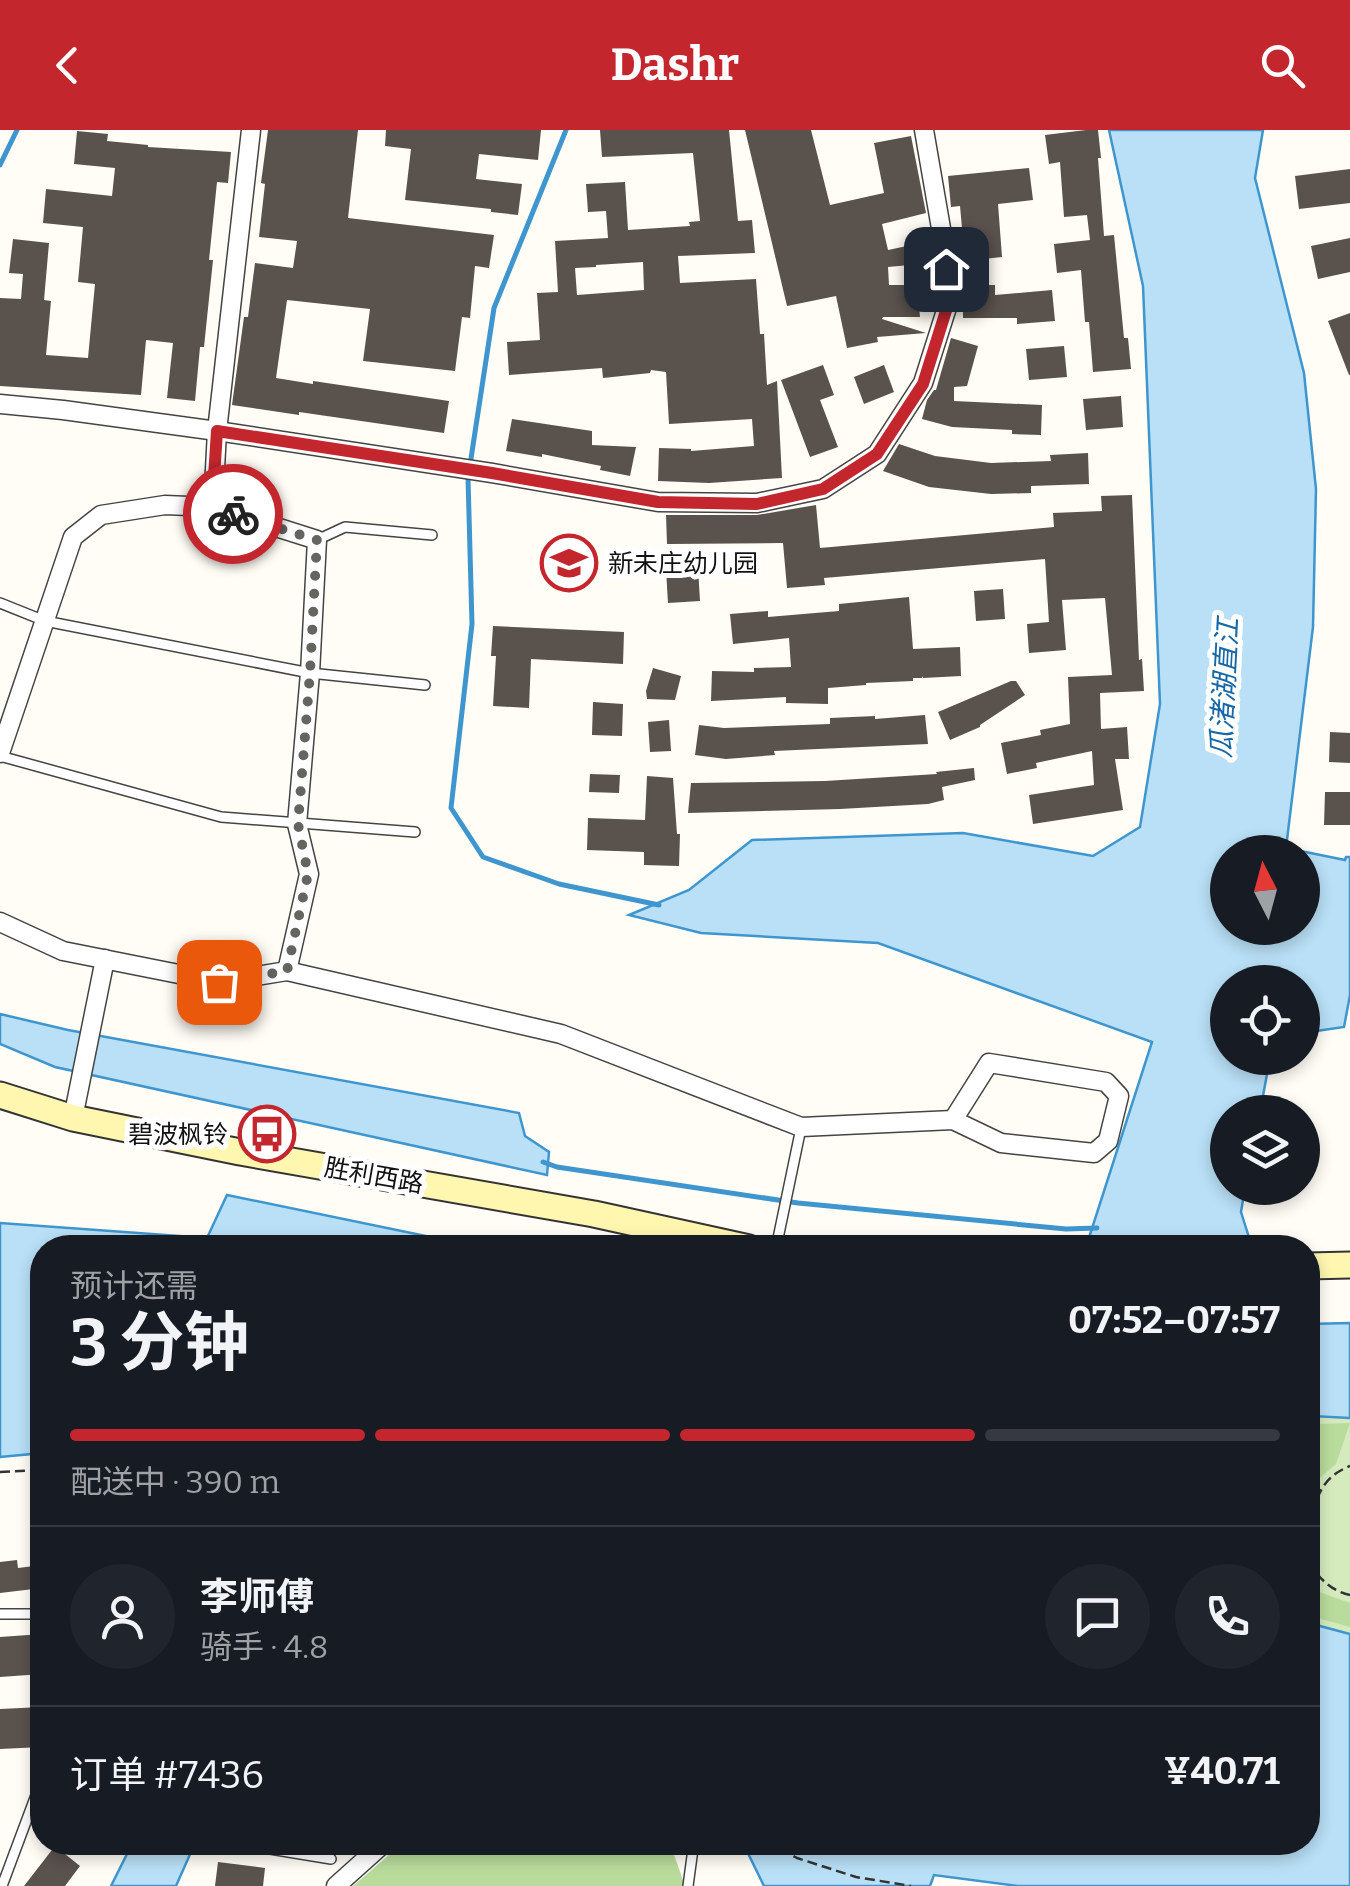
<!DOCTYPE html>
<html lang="zh">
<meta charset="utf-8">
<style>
:root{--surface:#171b24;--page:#20242c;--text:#f1f3f6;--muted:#9ea1a6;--line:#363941;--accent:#c4262e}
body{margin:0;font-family:Bitter,"Noto Sans SC",serif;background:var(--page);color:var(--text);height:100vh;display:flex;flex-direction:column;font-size:38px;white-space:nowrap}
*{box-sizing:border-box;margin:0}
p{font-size:32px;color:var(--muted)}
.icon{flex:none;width:55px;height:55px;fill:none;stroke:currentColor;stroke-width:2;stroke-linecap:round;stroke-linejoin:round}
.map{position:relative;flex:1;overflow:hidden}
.side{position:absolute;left:30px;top:1105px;width:1290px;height:620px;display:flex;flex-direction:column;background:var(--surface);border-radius:40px;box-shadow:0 5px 15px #0003}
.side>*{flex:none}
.needle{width:65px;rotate:354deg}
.controls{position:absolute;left:1210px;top:705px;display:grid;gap:20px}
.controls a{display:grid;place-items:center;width:110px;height:110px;border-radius:50%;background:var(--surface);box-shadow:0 5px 15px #0003;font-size:50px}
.pin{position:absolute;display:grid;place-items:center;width:85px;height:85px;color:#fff;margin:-42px;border-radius:20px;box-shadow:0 5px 15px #0006}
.courier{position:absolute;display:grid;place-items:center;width:100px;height:100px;margin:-50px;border:8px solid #c4262e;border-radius:50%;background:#fff;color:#222;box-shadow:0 2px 12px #0007}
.head em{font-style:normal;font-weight:700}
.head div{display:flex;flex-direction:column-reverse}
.head{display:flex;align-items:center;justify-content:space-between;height:170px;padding:0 40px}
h1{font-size:65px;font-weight:700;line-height:75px}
.bar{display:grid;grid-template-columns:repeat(4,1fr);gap:15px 10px;align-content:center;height:120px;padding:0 40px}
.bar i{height:12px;border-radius:8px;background:var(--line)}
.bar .on{background:var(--accent)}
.bar p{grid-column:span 4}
.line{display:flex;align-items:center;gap:25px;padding:0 40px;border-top:2px solid var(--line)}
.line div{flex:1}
.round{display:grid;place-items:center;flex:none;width:105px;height:105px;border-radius:52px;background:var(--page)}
header{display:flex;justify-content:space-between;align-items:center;height:130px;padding:0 40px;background:var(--accent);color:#fff;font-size:45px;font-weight:700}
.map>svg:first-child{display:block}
.green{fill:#d5ebbd}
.forest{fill:#b9dc9c}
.water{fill:#b9e0f7;stroke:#3f96cf;stroke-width:2.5;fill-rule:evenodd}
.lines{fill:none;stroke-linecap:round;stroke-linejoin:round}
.stream{stroke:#3f96cf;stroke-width:5}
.building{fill:#5a524d;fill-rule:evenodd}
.lane-casing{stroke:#444;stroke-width:12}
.street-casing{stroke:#444;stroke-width:21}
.secondary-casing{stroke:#333;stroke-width:29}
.path{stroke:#333;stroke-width:2.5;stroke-dasharray:10 5;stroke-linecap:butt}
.lane{stroke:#fff;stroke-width:9}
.street{stroke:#fff;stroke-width:18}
.secondary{stroke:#fff6b0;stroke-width:25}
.done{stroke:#646461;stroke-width:10;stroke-dasharray:0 18}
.route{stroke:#c4262e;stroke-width:12}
.labels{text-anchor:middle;stroke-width:10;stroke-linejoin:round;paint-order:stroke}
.poi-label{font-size:25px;fill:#111;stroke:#fff;text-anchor:start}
.street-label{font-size:25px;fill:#111;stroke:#fff}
.water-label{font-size:28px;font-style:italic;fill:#1768a6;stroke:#fff}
</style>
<header><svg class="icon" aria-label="back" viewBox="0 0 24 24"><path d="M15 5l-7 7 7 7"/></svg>Dashr<svg class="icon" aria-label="search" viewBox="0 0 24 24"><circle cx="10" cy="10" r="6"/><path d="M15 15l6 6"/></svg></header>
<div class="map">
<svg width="1350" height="1756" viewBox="0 0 1350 1756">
<rect width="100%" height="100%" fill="#fffdf5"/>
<polygon class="green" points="1312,1286 1350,1288 1350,1504 1320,1496 1308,1486 1308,1290"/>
<g class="forest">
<polygon points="1350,1293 1336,1334 1314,1353 1308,1375 1308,1301 1316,1294"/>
<polygon points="1308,1458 1350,1473 1350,1497 1321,1489 1308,1478"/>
<polygon points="404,1712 670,1713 685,1756 353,1756"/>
</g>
<g class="water">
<path d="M 1109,0 L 1263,0 L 1255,48 L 1304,243 L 1316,359 L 1313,497 L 1286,718 L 1345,730 L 1346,727 L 1350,727 L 1350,865 L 1344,897 L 1303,903 L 1302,852 L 1228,852 L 1228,928 L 1270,928 L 1260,982 L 1228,982 L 1228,1058 L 1245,1058 L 1241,1082 L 1252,1117 L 1086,1117 L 1152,912 L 878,813 L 701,803 L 629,785 L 689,760 L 752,710 L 963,703 L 1093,726 L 1140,697 L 1160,574 L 1143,156 ZM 1302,722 L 1302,798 L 1228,798 L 1228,722 Z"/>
<polygon points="0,884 68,900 519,983 525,1006 549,1022 547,1045 55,937 0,914"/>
<polygon points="227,1065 479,1117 42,1118 42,1323 0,1327 0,1093 207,1108"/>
<polygon points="1350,1193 1350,1288 1312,1286 1308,1290 1308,1194"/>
<polygon points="1308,1486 1320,1496 1350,1504 1350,1756 1018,1756 934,1745 930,1756 764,1756 743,1713 1308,1712"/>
<polygon points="133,1712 195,1712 195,1713 176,1756 111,1756"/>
</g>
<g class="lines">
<g class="stream">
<polyline points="566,0 494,178 468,348 472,494 451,678 483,727 559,754 659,775"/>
<polyline points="0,35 17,0"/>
<polyline points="543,1032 557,1037 798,1073 1066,1099 1097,1098"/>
</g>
</g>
<g class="building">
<polygon points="268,0 358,0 348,88 494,105 489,138 475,136 470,188 462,187 455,241 363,231 370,179 287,170 276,248 313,254 313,251 449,271 444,303 299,282 299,285 232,275 244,187 248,187 255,133 293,138 297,111 259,107 265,54 261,53"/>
<polygon points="386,0 541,0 538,30 479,24 476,49 522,54 518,85 491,82 491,79 405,70 411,19 385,16"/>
<path d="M 600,0 L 729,0 L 738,91 L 752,90 L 755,123 L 678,126 L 680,153 L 756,149 L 760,204 L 764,204 L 767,255 L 777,251 L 782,348 L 709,353 L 658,351 L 659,318 L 691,319 L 691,321 L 754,316 L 752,289 L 669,294 L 666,242 L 651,240 L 650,243 L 603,248 L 602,238 L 509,245 L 507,212 L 540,210 L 537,163 L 558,162 L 555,111 L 608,108 L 606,81 L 588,82 L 586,54 L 625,52 L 628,100 L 690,96 L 689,92 L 700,91 L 693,23 L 602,27 ZM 643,132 L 644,160 L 577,165 L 575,138 L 596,137 L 596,135 Z"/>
<polygon points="745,0 811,0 830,75 884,63 874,13 911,6 926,83 882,94 888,120 926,112 931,133 888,137 889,155 917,155 920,187 883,187 882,189 926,203 877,207 878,212 847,218 836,166 787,176"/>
<polygon points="1086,0 1098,0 1101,28 1098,28 1104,106 1114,105 1124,208 1128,208 1131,239 1093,242 1089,192 1085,192 1081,140 1057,143 1054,114 1090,110 1087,85 1064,87 1060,32 1049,34 1045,5"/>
<polygon points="77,1 108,4 107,11 148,15 148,17 231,22 228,53 217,52 209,130 213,130 204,217 200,217 195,271 167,268 173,213 146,210 141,265 0,256 0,168 21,169 23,144 9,143 13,109 49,113 44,170 51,171 46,225 88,228 95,154 78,152 83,97 43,93 46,59 112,66 115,38 74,34"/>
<polygon points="1029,38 1033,70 998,74 1002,127 965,131 960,76 951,77 948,46"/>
<polygon points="1350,39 1350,73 1299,79 1295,46"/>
<polygon points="1350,108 1350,142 1318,149 1311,116"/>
<polygon points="963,155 995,155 995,165 1052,160 1055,191 1017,194 1017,188 963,188"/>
<polygon points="1350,183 1350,245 1349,245 1328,191"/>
<polygon points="951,208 978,216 967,256 954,257 954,271 1042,275 1041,305 1012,304 1012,300 952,297 922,289 927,270 934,260 936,260"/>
<polygon points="1064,216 1067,247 1029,250 1026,219"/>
<polygon points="823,235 834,265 820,270 838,317 810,327 781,250"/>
<polygon points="884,235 894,262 864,274 854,247"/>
<polygon points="1121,266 1123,297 1086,300 1083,269"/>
<polygon points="512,289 592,301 592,315 636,317 630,346 600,340 601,336 542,324 542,327 506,321"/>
<polygon points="899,314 935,326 991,333 1051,331 1050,325 1088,323 1089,354 1031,356 1031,363 991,364 929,357 883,341"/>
<polygon points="1132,365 1139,530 1142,529 1144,561 1100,563 1101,599 1127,597 1129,629 1115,629 1123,680 1033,694 1029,665 1094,655 1092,621 1036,633 1037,638 1007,644 1001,613 1041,605 1040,600 1070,594 1068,547 1112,545 1105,468 1062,470 1066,520 1029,523 1027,494 1049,492 1045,429 824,448 825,455 787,458 783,413 667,414 666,385 757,385 816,375 820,418 1054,397 1053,383 1102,381 1101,366"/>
<polygon points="698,438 700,471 668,473 666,440"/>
<polygon points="1003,459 1005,489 976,491 974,461"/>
<polygon points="909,467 913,519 960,517 961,546 923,548 922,546 922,548 913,548 913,551 866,553 866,555 828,558 828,574 786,573 786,567 711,571 712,541 754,542 754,538 791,537 789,508 733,514 730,484 768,481 768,487 839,481 839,474"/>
<polygon points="493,496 624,502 623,534 531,529 529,578 493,576 496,526 491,526"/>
<polygon points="653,538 681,546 675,570 647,569 646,561"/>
<polygon points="1011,551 1016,551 1025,565 980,595 980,597 950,610 938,582"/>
<polygon points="593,572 623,574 622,606 592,605"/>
<polygon points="925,585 928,614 774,621 775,625 726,629 695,625 699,595 724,598 830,594 830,588 875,586 875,589"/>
<polygon points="669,590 671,621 650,622 648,592"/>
<polygon points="1330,602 1350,603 1350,633 1329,632"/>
<polygon points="974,638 975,650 942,657 944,670 928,674 840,679 688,683 691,653 825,651 937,644 936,642"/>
<polygon points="590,644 620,645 619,663 589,662"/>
<polygon points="647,646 673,648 677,704 680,704 679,736 644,735 644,722 587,720 588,688 645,690"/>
<polygon points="1325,662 1350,662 1350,695 1324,695"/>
<polygon points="17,1430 18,1438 42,1435 42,1458 0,1463 0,1432"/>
<polygon points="42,1504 42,1544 0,1547 0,1507"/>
<polygon points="42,1577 42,1617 0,1619 0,1579"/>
<polygon points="55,1716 80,1736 65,1756 24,1756"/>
<polygon points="218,1732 265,1738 263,1756 215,1756"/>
</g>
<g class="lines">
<g class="lane-casing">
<g id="lane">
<polyline points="317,410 345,397 432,405"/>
<polyline points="0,473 45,491 310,543 425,555"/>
<polyline points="0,626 221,687 415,702"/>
<polyline points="776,1118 801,998"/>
<polyline points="0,1484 42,1484"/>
<polyline points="246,1712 251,1716 331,1729"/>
<polyline points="2,1756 42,1649"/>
<polyline points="688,1756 693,1719 690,1712"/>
</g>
</g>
<g class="street-casing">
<g id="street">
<polyline points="0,274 63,280 217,301 492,343 658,372 757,373 823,359 877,324 923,253 950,168 943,110 924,0"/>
<polyline points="213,377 217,301 251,0"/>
<polyline points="0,623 73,407 101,385 165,375 213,377 317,410 310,543 297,694 309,744 287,841 219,852 63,821 0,792"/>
<polyline points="287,841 561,904 801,997 953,990 1001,1013 1094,1023 1108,1011 1119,966 1106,952 989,933 953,990"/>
<polyline points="73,988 105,829"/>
<polyline points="336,1756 385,1712"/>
</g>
</g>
<g class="secondary-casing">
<g id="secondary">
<polyline points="0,965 73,988 240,1022 594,1084 749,1118"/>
<polyline points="1308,1136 1350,1135"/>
</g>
</g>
<g class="path">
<polyline points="0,1342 42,1340"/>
<path d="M 1308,1397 C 1317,1368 1320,1348 1350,1336"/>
<path d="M 1308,1432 C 1319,1448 1331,1461 1350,1465"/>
<polyline points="767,1712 797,1728 856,1747 911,1756"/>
</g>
<use href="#lane" class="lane"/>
<use href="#street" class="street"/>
<use href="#secondary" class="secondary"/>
</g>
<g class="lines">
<polyline class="done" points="219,852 287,841 308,744 298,694 310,543 317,410 233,384"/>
<polyline class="route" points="233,384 212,378 217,301 492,343 658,372 757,374 823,359 877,324 923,254 950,168 946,139"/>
</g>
<defs>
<g id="school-ring" transform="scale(2.875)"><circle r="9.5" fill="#fff" stroke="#c4262e" stroke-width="1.5"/><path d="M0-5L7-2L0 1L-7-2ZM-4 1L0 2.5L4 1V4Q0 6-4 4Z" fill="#c4262e"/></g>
<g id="bus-ring" transform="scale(2.875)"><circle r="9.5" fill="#fff" stroke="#c4262e" stroke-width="1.5"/><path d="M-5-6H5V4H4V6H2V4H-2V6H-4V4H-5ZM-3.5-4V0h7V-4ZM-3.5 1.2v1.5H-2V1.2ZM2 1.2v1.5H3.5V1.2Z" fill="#c4262e"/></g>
</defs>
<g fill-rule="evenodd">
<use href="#school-ring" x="569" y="433"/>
<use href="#bus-ring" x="267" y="1004"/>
</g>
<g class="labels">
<g class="poi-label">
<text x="608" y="442">新未庄幼儿园</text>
<text x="228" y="1013" text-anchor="end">碧波枫铃</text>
</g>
<g class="street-label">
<text transform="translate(374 1045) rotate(10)" y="9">胜利西路</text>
</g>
<g class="water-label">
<text transform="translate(1224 558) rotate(-87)" y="10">瓜渚湖直江</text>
</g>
</g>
</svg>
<div class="controls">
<a><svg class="needle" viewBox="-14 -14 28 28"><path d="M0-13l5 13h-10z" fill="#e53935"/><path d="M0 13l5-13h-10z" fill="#9ea1a6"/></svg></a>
<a><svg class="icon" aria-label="locate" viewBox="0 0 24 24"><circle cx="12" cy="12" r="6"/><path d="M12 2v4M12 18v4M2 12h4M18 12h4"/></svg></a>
<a><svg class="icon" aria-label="layers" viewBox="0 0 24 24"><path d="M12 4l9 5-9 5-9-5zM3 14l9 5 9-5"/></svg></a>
</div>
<div class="pin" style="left:219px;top:852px;background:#ea580c"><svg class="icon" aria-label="bag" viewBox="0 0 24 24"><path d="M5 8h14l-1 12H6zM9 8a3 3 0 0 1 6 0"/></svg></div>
<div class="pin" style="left:946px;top:139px;background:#1f2937"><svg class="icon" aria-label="home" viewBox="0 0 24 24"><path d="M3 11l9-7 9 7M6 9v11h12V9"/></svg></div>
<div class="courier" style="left:233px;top:384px"><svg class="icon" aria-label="bike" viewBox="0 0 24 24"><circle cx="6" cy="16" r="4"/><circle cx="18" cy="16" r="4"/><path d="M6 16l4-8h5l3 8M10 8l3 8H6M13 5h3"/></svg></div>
<section class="side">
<div class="head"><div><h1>3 分钟</h1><p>预计还需</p></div><em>07:52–07:57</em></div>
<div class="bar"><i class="on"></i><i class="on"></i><i class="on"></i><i></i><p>配送中 · 390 m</p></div>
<div class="line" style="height:180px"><a class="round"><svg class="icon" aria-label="person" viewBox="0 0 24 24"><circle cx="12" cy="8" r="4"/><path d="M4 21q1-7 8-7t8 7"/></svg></a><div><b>李师傅</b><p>骑手 · 4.8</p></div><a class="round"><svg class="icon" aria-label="chat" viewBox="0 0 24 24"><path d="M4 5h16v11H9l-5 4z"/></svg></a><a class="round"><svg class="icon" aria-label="phone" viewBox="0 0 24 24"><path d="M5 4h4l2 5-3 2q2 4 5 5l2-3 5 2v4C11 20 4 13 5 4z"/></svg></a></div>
<div class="line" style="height:130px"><div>订单 #7436</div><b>¥40.71</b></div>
</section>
</div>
